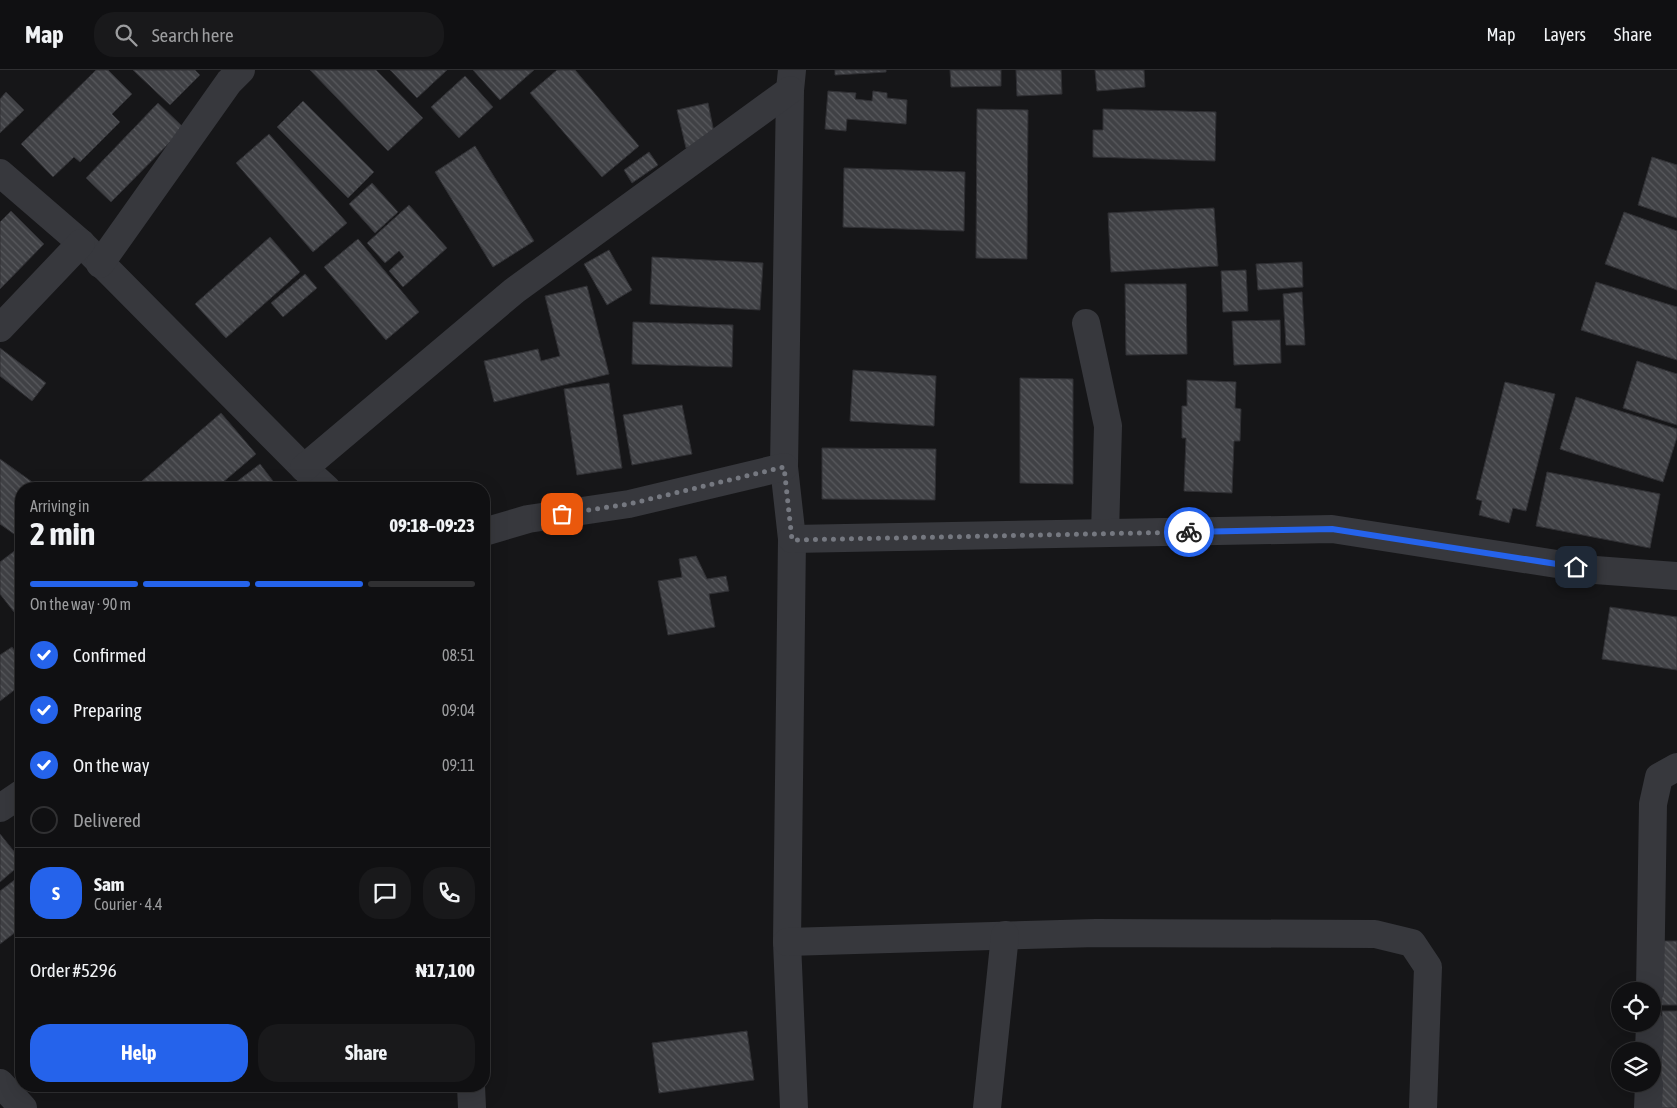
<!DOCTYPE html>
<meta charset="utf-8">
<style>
:root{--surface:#101012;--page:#19191b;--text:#f1f3f6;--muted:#9c9d9f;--line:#303032;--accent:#2563eb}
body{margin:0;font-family:"Asap Condensed",sans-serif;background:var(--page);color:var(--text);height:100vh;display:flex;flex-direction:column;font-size:19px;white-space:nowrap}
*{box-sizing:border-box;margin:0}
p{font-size:16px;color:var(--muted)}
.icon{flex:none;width:28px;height:28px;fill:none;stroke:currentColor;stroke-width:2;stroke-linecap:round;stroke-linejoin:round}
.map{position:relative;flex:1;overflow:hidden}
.drawer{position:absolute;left:15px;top:412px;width:475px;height:610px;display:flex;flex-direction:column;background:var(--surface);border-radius:20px;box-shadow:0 5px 20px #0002,0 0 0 1px var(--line)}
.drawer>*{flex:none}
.tools{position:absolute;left:1611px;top:912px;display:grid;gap:10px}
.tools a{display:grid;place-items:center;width:50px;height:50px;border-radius:50%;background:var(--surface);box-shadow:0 5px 20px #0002,0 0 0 1px var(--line);font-size:25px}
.pin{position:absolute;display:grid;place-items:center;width:42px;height:42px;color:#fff;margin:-21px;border-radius:10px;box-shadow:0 2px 8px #0006}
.courier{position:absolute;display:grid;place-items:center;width:50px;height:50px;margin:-25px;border:4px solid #2563eb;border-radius:50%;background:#fff;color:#222;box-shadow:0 1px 6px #0007}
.overview em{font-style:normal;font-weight:700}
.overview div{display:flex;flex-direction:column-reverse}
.overview{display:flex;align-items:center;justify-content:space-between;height:85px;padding:0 15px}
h1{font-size:32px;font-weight:700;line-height:38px}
.bar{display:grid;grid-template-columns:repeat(4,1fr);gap:8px 5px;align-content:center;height:60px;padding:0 15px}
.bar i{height:6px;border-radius:4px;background:var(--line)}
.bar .on{background:var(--accent)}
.bar p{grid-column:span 4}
.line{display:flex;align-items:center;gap:12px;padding:0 15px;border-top:1px solid var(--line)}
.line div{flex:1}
.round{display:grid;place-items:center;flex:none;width:52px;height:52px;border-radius:20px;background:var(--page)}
ol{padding:0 15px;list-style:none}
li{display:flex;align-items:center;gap:15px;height:55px}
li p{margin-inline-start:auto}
li .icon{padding:5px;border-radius:50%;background:var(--accent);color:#fff;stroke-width:4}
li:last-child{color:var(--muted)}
li i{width:28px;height:28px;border:2px solid var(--line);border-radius:50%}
.primary-button{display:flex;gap:10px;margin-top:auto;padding:10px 15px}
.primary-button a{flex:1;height:58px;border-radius:20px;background:var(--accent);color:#fff;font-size:20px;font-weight:700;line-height:58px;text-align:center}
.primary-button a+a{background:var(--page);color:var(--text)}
header{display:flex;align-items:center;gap:30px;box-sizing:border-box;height:70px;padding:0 25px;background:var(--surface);border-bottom:1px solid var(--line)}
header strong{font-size:24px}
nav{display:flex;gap:28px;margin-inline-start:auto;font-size:18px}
.search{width:350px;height:45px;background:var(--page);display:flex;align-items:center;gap:12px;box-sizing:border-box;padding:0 18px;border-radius:20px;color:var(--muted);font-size:19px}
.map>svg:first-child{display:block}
.building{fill:url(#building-back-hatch);stroke:#303034}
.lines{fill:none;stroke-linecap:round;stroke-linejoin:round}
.minor{stroke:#37383d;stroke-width:28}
.done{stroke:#757880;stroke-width:5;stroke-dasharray:0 9}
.route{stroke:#2563eb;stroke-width:6}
</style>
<header>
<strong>Map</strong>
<div class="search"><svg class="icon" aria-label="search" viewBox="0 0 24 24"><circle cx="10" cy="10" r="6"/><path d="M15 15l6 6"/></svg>Search here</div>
<nav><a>Map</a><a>Layers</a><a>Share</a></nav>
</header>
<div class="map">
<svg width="1677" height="1038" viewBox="0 0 1677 1038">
<defs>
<pattern id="building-back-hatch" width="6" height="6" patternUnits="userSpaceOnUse" patternTransform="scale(1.25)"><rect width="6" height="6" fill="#404145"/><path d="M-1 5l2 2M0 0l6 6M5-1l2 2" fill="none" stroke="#595a5e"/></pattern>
</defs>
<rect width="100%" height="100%" fill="#161618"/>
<g class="building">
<polygon points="96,0 108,0 132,24 112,44 120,52 80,92 74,87 53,107 21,74"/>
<polygon points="133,0 195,0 200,5 170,35"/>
<polygon points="310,0 376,0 423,48 388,81"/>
<polygon points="390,0 447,0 417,28"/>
<polygon points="473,0 534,0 500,30"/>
<polygon points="557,0 575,0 639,76 602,107 530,23"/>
<polygon points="835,0 886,0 886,2 835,5"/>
<polygon points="950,0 1001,0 1001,16 951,17"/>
<polygon points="1016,0 1061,0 1062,24 1017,26"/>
<polygon points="1095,0 1144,0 1145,17 1097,21"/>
<polygon points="465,6 493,37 459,68 431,37"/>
<polygon points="828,21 856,23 855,29 872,31 873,21 887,23 887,28 907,30 906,54 847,49 846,61 825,59"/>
<polygon points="6,22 24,40 0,63 0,29"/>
<polygon points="303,31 374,102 348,128 277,57"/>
<polygon points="158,33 184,58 111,132 86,108"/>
<polygon points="708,33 716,72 686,78 677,40"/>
<polygon points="977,39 1028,40 1027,189 976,188"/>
<polygon points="1103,39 1216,42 1215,91 1093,87 1093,60 1103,60"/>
<polygon points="269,64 347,153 313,182 236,93"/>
<polygon points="475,76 534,171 493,197 435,102"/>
<polygon points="649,82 658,95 632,113 624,100"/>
<polygon points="1652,87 1677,95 1677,148 1638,135"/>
<polygon points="844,98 965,102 964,161 843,157"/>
<polygon points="372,113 398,142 375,163 349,134"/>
<polygon points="409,135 447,178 403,217 389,201 404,187 399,181 385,193 367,173"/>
<polygon points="1214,138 1218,196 1111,202 1108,143"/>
<polygon points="11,141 44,174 0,219 0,152"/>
<polygon points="1624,142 1677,161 1677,220 1605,194"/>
<polygon points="270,167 300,202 226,268 195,234"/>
<polygon points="358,169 419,242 386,270 324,197"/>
<polygon points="609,180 632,220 607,235 584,194"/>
<polygon points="652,187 763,193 760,240 650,234"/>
<polygon points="1302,192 1303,217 1258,220 1256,194"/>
<polygon points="1246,200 1248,241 1223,242 1221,201"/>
<polygon points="305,204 317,218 283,247 271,233"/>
<polygon points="1596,212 1677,237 1677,290 1581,260"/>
<polygon points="1125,214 1186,214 1187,284 1126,285"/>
<polygon points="587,216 609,304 494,332 484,291 538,279 541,291 560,286 545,226"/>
<polygon points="1302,222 1305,275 1286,275 1283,224"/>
<polygon points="1280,250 1281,293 1234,295 1232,251"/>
<polygon points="633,252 733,255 732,297 632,294"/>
<polygon points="0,278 46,313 32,331 0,306"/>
<polygon points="1637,291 1677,304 1677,355 1623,338"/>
<polygon points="853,300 936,306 934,356 850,351"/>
<polygon points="1020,308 1073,309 1073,414 1020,413"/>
<polygon points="1187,310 1236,312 1235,338 1241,339 1240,371 1234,371 1232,423 1184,421 1186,368 1182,368 1182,336 1187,336"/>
<polygon points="1505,312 1555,324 1526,441 1513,438 1509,453 1479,445 1482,431 1476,429"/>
<polygon points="609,313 622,398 577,405 564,319"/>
<polygon points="1576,327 1677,359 1677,367 1663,412 1560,379"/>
<polygon points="682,335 692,384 632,395 623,345"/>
<polygon points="221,343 256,384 215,419 149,419 142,411"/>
<polygon points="822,378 936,379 935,430 822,429"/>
<polygon points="0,389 42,419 21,419 21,454 14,464 0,454"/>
<polygon points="260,394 279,419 227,419"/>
<polygon points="1547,402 1660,424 1650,478 1536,456"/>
<polygon points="21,476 21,536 14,542 0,524 0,492"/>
<polygon points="696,486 707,509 726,506 729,521 709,524 715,557 668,565 658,511 682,507 679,489"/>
<polygon points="1610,537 1677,547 1677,600 1602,589"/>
<polygon points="12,577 21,590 21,615 0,631 0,585"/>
<polygon points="0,764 21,790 21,794 0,812"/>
<polygon points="21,805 21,858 0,874 0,821"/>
<rect x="1661" y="871" width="16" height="64"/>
<polygon points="1662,941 1677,941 1677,1038 1660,1038"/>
<polygon points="747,961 754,1010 659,1023 652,973"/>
</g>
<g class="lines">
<g class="minor">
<polyline points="792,0 790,20 784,397 792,469 787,872 794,1038"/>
<polyline points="0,103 81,173 304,398 327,419"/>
<polyline points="100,194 229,12 241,0"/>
<polyline points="1086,253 1108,356 1105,463"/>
<polyline points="0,258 81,173"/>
<polyline points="304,398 514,221 790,20"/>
<polyline points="484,462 528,449 629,434 784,397"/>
<polyline points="792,469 1332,459 1595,500 1677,506"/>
<polyline points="0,738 21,724"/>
<polyline points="787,872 1096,863 1375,864 1412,873 1428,897 1423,1038"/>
<polyline points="1650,921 1653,734 1659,707 1677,697"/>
<polyline points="1649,981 1650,954"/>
<polyline points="0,1013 23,1038"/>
<polyline points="471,1016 472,1038"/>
<polyline points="987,1038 1005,865"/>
<polyline points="1648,1038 1649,1014"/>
</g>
</g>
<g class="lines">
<polyline class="done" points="562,444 629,434 784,397 792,470 1189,462"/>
<polyline class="route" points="1189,462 1332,459 1576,497"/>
</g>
</svg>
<div class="tools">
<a><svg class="icon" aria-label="locate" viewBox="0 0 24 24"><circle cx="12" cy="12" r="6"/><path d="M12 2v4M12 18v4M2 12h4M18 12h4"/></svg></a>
<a><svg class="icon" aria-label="layers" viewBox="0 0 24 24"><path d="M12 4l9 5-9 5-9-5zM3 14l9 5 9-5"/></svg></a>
</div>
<div class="pin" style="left:562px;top:444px;background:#ea580c"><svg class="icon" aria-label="bag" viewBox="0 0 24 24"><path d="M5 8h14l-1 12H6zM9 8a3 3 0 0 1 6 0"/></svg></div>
<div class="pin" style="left:1576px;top:497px;background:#1f2937"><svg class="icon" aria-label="home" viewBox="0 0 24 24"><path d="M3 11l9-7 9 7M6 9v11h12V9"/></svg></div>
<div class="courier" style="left:1189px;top:462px"><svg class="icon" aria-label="bike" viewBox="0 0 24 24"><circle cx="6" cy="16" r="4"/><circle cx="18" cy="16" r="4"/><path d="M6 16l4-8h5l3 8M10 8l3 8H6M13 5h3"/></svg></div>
<section class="drawer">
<div class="overview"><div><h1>2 min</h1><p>Arriving in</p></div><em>09:18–09:23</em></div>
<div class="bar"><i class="on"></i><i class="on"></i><i class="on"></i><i></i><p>On the way · 90 m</p></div>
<ol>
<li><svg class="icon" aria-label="check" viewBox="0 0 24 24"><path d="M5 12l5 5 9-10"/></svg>Confirmed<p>08:51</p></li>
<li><svg class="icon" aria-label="check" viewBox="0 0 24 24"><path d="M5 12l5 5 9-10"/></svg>Preparing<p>09:04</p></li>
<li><svg class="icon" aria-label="check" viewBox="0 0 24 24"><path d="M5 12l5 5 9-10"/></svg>On the way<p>09:11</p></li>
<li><i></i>Delivered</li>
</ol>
<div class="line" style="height:90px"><b class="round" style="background:var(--accent);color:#fff">S</b><div><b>Sam</b><p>Courier · 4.4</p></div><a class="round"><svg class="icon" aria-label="chat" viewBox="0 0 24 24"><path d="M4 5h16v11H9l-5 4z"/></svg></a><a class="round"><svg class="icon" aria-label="phone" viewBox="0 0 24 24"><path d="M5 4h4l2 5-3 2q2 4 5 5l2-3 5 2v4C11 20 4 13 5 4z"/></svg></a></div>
<div class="line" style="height:65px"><div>Order #5296</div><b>₦17,100</b></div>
<div class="primary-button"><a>Help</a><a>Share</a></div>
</section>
</div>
